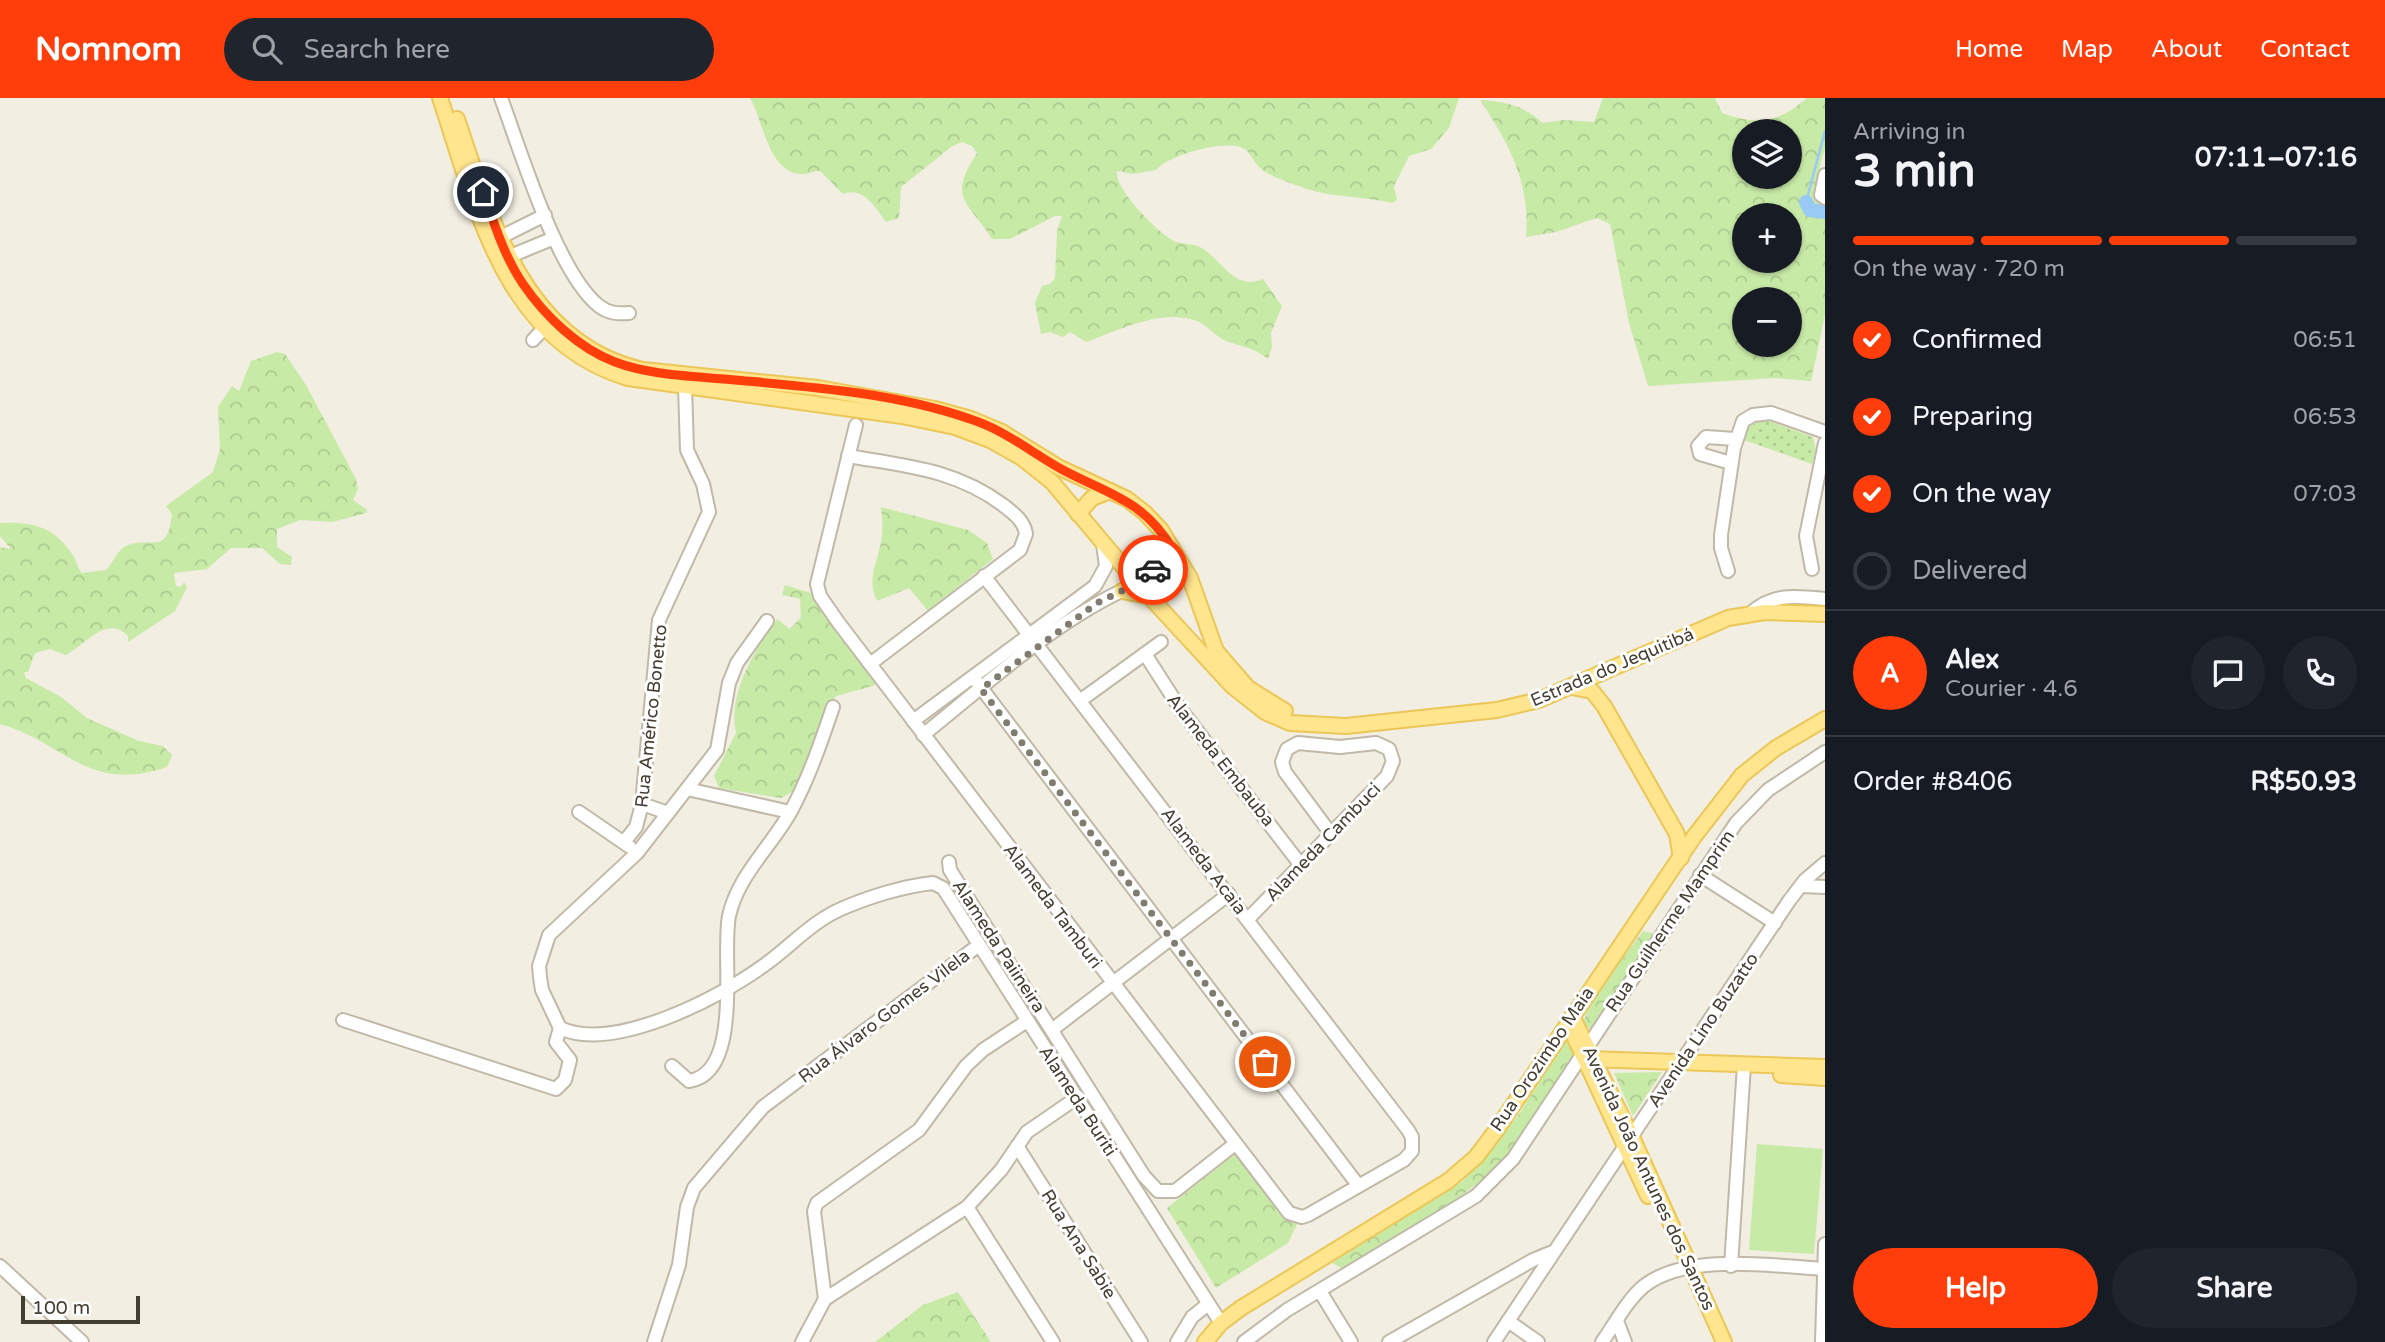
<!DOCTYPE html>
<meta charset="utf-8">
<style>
:root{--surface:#171b24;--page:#20242c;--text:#f1f3f6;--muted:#9ea1a6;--line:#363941;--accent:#ff3e0c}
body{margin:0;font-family:"Varela Round",sans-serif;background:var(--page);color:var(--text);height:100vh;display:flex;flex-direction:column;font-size:26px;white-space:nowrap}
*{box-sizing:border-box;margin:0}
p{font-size:23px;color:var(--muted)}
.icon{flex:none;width:38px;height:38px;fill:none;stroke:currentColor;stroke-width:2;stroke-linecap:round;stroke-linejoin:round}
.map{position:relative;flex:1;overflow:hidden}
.drawer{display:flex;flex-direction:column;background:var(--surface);width:560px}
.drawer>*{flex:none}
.controls{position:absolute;left:1732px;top:21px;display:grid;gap:14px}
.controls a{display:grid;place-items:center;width:70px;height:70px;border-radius:50%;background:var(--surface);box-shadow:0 2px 5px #0004;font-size:35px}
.scale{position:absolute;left:21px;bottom:18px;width:119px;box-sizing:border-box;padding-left:7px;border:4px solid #443e32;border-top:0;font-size:19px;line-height:24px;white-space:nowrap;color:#443e32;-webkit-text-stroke:5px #fff;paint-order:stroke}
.pin{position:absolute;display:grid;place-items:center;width:60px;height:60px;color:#fff;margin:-30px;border:4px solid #fff;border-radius:50%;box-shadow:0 2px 7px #0007}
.courier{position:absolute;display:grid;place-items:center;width:70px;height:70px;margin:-35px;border:5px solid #ff3e0c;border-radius:50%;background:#fff;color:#222;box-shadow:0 2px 9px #0007}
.headline em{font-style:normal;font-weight:800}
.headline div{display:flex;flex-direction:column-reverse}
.headline{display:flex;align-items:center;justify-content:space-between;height:119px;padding:0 28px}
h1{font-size:46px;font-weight:800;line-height:52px}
.bar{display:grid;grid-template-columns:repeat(4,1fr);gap:10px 7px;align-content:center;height:84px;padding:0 28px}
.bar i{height:9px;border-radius:5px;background:var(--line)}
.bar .on{background:var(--accent)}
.bar p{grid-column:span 4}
.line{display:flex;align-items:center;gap:18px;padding:0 28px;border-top:2px solid var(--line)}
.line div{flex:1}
.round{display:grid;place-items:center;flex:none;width:74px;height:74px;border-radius:37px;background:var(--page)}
ol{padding:0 28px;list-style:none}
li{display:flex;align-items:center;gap:21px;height:77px}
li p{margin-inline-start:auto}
li .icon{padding:7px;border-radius:50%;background:var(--accent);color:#fff;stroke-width:4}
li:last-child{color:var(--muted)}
li i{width:38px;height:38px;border:4px solid var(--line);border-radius:50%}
.cta{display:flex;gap:14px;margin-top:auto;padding:14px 28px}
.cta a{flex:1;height:80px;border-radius:42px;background:var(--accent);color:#fff;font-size:28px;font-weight:800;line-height:80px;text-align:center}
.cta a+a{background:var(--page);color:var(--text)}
header{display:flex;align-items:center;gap:42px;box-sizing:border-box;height:98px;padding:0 35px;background:var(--accent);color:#fff}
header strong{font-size:33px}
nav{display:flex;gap:38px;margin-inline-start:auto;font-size:24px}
.search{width:490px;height:63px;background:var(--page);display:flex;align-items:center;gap:18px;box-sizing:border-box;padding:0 24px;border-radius:38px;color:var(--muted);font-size:26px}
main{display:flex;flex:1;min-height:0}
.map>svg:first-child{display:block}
.grass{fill:url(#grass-dots)}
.forest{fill:url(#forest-crowns);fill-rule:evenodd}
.garden{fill:#c8eaa7}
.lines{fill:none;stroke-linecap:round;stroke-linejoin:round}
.stream{stroke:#98caf5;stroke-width:2.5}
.river{stroke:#98caf5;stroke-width:14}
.minor-casing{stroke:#c1b9a7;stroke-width:16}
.major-casing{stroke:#ebc757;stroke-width:18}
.minor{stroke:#fff;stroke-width:12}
.major{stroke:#ffe58e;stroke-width:14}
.done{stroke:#817c70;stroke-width:7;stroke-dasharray:0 12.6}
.route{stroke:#ff3e0c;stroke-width:9}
.labels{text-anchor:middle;stroke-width:6;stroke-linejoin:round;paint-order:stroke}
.street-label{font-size:18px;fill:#443e32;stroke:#fff}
</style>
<header>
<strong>Nomnom</strong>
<div class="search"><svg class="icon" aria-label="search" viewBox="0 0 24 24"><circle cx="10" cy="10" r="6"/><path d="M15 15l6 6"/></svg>Search here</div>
<nav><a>Home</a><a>Map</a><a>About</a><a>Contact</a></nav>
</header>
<main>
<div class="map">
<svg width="1825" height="1244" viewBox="0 0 1825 1244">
<defs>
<pattern id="grass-dots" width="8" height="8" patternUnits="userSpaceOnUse" patternTransform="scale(1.75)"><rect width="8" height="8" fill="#c8eaa7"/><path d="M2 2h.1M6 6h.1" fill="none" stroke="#adca90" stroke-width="1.8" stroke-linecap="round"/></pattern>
<pattern id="forest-crowns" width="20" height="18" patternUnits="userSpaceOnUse" patternTransform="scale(1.75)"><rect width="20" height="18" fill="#c8eaa7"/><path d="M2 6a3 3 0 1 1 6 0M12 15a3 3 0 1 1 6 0" fill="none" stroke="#adca90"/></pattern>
</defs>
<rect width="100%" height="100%" fill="#f2eee2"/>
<polygon class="grass" points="1763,321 1813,339 1816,353 1812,366 1741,341 1745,331"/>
<g class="forest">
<path d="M 750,0 L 1459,0 L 1449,30 L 1431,51 L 1409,58 L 1394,88 L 1397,102 L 1392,105 C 1364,98 1335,100 1307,91 C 1294,86 1269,79 1259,69 C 1254,64 1251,56 1246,52 C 1230,39 1168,57 1156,72 L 1133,76 L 1117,73 C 1114,91 1158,135 1174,143 C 1182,147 1192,145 1200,149 C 1221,160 1234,194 1263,181 L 1282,208 L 1271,235 L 1272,249 L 1268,261 C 1254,250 1244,249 1229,244 C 1216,240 1209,228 1197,223 C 1161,210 1120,232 1086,244 L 1070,234 L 1063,239 L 1050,234 L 1041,236 L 1035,205 L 1042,188 L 1050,186 L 1055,180 L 1057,133 L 1062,118 L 1055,118 L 1010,141 L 992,141 C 967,102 947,101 977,55 L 972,48 L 962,44 L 951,49 L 901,89 L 899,120 L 886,124 C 875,109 863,88 843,96 L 820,73 C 814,73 811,75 805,76 C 768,79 763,20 750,0 Z"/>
<path d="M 1603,0 L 1715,0 L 1722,15 C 1757,27 1777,26 1807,0 L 1825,0 L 1825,50 L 1814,91 L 1817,103 L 1825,107 L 1825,217 L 1811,283 L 1775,280 L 1648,288 L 1629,225 L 1610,126 L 1597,120 L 1556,134 L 1526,139 C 1531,85 1508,44 1480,2 C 1502,3 1527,8 1542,25 L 1564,22 L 1594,24 ZM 1745,33 L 1790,33 L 1790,79 L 1745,79 ZM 1745,117 L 1790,117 L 1790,163 L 1745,163 ZM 1745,201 L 1790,201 L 1790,247 L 1745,247 Z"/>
<path d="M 277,254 L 285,256 L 306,287 L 356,381 L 358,391 L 353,402 L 367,412 L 366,415 L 332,424 L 300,422 L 277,431 L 277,449 L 292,459 L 291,467 L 280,466 L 262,450 L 231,450 L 207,471 L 174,475 L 176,488 L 181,489 L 184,484 L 187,489 L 175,513 L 128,544 L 128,538 C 107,516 85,547 66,557 L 50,551 L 35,555 L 28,574 L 24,574 L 26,580 L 61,599 L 87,620 L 139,643 L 163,648 L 172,657 L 167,669 C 88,696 66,645 0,626 L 0,449 L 11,451 L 0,438 L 0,425 C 33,424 53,428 72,456 C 77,462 77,470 82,475 L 106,472 C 114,464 117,451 128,447 C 152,438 167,459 172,416 L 166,408 L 213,374 L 220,351 L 218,309 L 232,288 L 239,293 L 251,263 Z"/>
<path d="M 881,409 L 968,432 L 987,445 L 993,461 L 928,513 L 909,490 L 877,503 C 865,480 880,461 882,437 C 883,428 882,418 881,409 Z"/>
<path d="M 785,487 L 811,495 L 876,587 L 836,598 L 828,610 L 794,693 L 781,700 L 719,690 L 714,678 L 736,635 C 727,597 755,551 777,521 L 790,531 L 801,519 L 800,501 L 782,497 Z"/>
<polygon points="1643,833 1656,836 1591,931 1583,926 1590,903"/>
<polygon points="1567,941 1578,958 1505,1063 1431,1122 1346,1172 1332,1165 1463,1083 1517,1019"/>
<polygon points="1662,974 1633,1018 1614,975"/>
<polygon points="1235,1056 1284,1120 1298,1124 1288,1145 1216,1190 1167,1110"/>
<polygon points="958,1194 991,1244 875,1244 923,1207"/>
</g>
<polygon class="garden" points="1757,1046 1823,1051 1814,1156 1749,1152"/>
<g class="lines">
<polyline class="stream" points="1806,104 1825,33"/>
<polyline class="river" points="1806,104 1810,112 1825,114"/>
<g class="minor-casing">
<g id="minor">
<path d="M 501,0 C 520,51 557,175 599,208 C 608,215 617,216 629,215"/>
<polyline points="1825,77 1821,97 1825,100"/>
<polyline points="499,140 545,117"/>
<polyline points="508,159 554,140"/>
<polyline points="533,242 545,229"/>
<polyline points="856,327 817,486 820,498 838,524 1289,1115 1302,1119 1308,1117 1404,1062 1412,1053 1412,1039 1408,1032 984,478"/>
<path d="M 848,358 C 905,368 955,371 1003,407 C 1013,415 1024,422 1026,436 L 1020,452 L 870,566"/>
<polyline points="1731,365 1700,356 1698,348 1706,339 1735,341"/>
<polyline points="1812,471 1806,438 1825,345"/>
<polyline points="1728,473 1721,450 1721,437 1734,350 1743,323 1753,317 1771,315 1825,334"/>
<path d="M 1751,515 C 1773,495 1796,498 1825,501"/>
<polyline points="1145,556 1181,612 1300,766"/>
<polyline points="973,579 1358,1087"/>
<polyline points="1081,602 1161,544"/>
<polyline points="913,623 1095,488 1106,468 1103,446"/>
<path d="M 923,637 C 988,585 1054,523 1130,489"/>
<polyline points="687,691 790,714"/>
<polyline points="642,706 668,715"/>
<polyline points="579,714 630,749"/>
<polyline points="624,744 636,729 642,706 659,522 709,414 703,386 687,352 685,288"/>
<polyline points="949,764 950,772 1144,1078 1158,1093 1175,1093 1235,1046"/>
<polyline points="1700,777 1775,825"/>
<polyline points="1801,788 1825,789"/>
<polyline points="1248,821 1387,678 1393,663 1389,651 1376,645 1340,649 1298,645 1287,651 1282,664 1285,674 1331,736"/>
<polyline points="343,922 556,991 565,982 570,962 556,944 560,930"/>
<path d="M 560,930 C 613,955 719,900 763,868 C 789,850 811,824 841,811 C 868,799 904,788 933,785 L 943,790 L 1221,1225"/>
<polyline points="560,930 542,892 540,879 539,868 549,837 637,755 717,652 729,585 737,565 767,523"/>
<polyline points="1053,931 1229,796"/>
<path d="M 672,968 L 689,983 C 744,975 721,856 729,818 C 738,777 771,749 791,713 C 809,680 821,644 833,609"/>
<polyline points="1017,1048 1141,1244"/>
<polyline points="967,1109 1053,1244"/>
<polyline points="0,1168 82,1244"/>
<polyline points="1731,1168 1744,967"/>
<polyline points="1321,1195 1351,1244"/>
<polyline points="825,1201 814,1113 817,1105 919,1032 966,968 983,952 1027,923"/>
<polyline points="1508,1223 1538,1244"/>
<polyline points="1617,1223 1625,1244"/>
<polyline points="654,1244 679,1167 687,1109 694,1090 763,1009 979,847"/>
<polyline points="802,1244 825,1201 967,1109 1001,1072 1027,1034 1078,999"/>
<polyline points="1177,1244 1192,1219 1207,1207"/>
<polyline points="1244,1244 1287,1212 1476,1098 1513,1061 1736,725 1768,692 1825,654"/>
<polyline points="1389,1244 1533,1162 1550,1155"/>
<polyline points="1494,1244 1789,803 1805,782 1825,765"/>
<path d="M 1602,1244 C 1615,1226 1627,1202 1644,1188 C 1687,1154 1773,1168 1825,1171"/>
<polyline points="1822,1244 1825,1146"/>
</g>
</g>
<g class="major-casing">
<g id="major">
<path d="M 440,0 C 476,107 503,243 628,280 L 902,318 L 955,329 L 990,342 L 1022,360 L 1052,384 L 1137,485 L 1232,588 L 1265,614 L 1290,625 L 1346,628 L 1497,612 L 1539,602 L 1728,520 L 1765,514 L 1825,516"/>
<path d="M 457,21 C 491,122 525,246 643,272 L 818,290 L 935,311 L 971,321 L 1002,334 L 1058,369 L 1127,401 L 1145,415 L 1161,432 L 1190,480 L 1216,553 L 1248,590 L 1285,613"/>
<polyline points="1078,416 1092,400 1110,393"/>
<polyline points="1137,485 1159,468 1172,450"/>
<polyline points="1122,493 1148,498"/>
<polyline points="1572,589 1592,593 1604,608 1677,736 1681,760"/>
<polyline points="1572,918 1632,1039 1724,1244"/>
<polyline points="1574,938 1648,1098"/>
<polyline points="1589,961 1825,969"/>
<polyline points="1781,977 1825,980"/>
<polyline points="1205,1244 1221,1225 1241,1210 1448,1083 1476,1059 1495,1034 1693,740 1742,677 1776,650 1825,621"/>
</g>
</g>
<use href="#minor" class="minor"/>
<use href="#major" class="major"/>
</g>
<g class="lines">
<polyline class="done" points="1153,472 1130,489 1097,505 981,591 1265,964"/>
<path class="route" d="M 483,94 C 494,125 504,158 523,186 C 545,218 578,250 615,264 C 652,278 696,278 735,282 C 813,289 896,295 970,321 C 1005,332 1032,355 1063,372 C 1110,397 1143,402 1172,450 L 1153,472"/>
</g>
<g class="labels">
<g class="street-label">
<text transform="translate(1612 569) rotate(-23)" y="6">Estrada do Jequitibá</text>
<text transform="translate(651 618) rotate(-84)" y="6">Rua Américo Bonetto</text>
<text transform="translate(1221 662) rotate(52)" y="6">Alameda Embauba</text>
<text transform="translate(1323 744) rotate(-46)" y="6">Alameda Cambuci</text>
<text transform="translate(1204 763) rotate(53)" y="6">Alameda Acaia</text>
<text transform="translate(1053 808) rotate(53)" y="6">Alameda Tamburi</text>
<text transform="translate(1670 823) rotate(-56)" y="6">Rua Guilherme Mamprim</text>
<text transform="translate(999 848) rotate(57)" y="6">Alameda Paiineira</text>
<text transform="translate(884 918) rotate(-37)" y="6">Rua Álvaro Gomes Vilela</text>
<text transform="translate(1703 932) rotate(-56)" y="6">Avenida Lino Buzatto</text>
<text transform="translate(1542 961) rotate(-56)" y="6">Rua Orozimbo Maia</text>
<text transform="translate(1078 1003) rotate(57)" y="6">Alameda Buriti</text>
<text transform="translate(1649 1080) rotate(65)" y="6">Avenida João Antunes dos Santos</text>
<text transform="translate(1079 1146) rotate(58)" y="6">Rua Ana Sabie</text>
</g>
</g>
</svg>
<div class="controls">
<a><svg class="icon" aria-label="layers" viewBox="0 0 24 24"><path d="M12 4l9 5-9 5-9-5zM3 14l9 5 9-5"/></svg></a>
<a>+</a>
<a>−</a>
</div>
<div class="scale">100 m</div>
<div class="pin" style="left:1265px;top:964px;background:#ea580c"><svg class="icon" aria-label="bag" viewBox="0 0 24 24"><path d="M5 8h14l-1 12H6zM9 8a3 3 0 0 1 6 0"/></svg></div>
<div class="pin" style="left:483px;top:94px;background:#1f2937"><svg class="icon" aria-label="home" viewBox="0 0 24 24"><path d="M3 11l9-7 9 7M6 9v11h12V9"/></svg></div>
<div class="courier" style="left:1153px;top:472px"><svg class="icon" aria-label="car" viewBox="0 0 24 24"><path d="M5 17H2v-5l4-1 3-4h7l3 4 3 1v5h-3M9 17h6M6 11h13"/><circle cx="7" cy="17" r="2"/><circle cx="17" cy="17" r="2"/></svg></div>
</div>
<section class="drawer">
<div class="headline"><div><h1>3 min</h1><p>Arriving in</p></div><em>07:11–07:16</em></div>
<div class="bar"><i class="on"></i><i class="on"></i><i class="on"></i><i></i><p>On the way · 720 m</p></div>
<ol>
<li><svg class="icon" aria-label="check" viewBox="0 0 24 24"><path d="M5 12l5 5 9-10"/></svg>Confirmed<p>06:51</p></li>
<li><svg class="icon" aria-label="check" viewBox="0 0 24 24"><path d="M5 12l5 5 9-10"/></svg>Preparing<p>06:53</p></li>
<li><svg class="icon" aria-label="check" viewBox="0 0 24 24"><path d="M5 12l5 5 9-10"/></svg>On the way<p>07:03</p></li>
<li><i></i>Delivered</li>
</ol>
<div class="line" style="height:126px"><b class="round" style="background:var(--accent);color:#fff">A</b><div><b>Alex</b><p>Courier · 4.6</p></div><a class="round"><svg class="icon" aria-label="chat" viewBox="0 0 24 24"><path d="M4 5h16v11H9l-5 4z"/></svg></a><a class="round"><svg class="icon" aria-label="phone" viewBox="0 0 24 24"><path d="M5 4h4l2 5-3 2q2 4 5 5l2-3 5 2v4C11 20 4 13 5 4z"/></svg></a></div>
<div class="line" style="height:91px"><div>Order #8406</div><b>R$50.93</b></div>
<div class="cta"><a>Help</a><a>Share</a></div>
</section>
</main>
